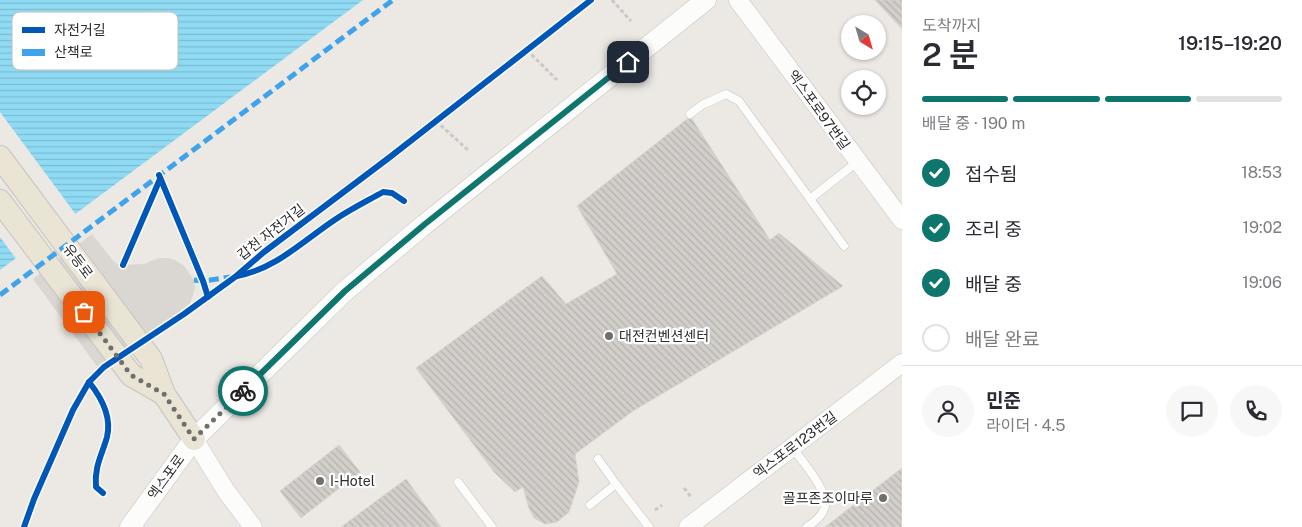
<!DOCTYPE html>
<html lang="ko">
<meta charset="utf-8">
<style>
:root{--surface:#fff;--page:#f7f7f7;--text:#2b2b33;--muted:#7c7c81;--line:#e1e1e2;--accent:#0f766e}
body{margin:0;font-family:"Public Sans","Noto Sans KR",sans-serif;background:var(--page);color:var(--text);height:100vh;display:flex;flex-direction:column;font-size:19px;white-space:nowrap}
*{box-sizing:border-box;margin:0}
p{font-size:16px;color:var(--muted)}
.icon{flex:none;width:28px;height:28px;fill:none;stroke:currentColor;stroke-width:2;stroke-linecap:round;stroke-linejoin:round}
.map{position:relative;flex:1;overflow:hidden}
.drawer{display:flex;flex-direction:column;background:var(--surface);width:400px}
.drawer>*{flex:none}
.needle{width:32px;rotate:143deg}
.buttons{position:absolute;left:841px;top:15px;display:grid;gap:10px}
.buttons a{display:grid;place-items:center;width:45px;height:45px;border-radius:50%;background:var(--surface);box-shadow:0 1px 4px #0004;font-size:25px}
.pin{position:absolute;display:grid;place-items:center;width:42px;height:42px;color:#fff;margin:-21px;border-radius:10px;box-shadow:0 2px 8px #0006}
.courier{position:absolute;display:grid;place-items:center;width:50px;height:50px;margin:-25px;border:4px solid #0f766e;border-radius:50%;background:#fff;color:#222;box-shadow:0 1px 6px #0007}
.headline em{font-style:normal;font-weight:600}
.headline div{display:flex;flex-direction:column-reverse}
.headline{display:flex;align-items:center;justify-content:space-between;height:85px;padding:0 20px}
h1{font-size:32px;font-weight:600;line-height:38px}
.bar{display:grid;grid-template-columns:repeat(4,1fr);gap:8px 5px;align-content:center;height:60px;padding:0 20px}
.bar i{height:6px;border-radius:4px;background:var(--line)}
.bar .current{background:var(--accent)}
.bar p{grid-column:span 4}
.line{display:flex;align-items:center;gap:12px;padding:0 20px;border-top:1px solid var(--line)}
.line div{flex:1}
.round{display:grid;place-items:center;flex:none;width:52px;height:52px;border-radius:26px;background:var(--page)}
ol{padding:0 20px;list-style:none}
li{display:flex;align-items:center;gap:15px;height:55px}
li p{margin-inline-start:auto}
li .icon{padding:5px;border-radius:50%;background:var(--accent);color:#fff;stroke-width:4}
li:last-child{color:var(--muted)}
li i{width:28px;height:28px;border:2px solid var(--line);border-radius:50%}
main{display:flex;flex:1;min-height:0}
.map>svg:first-child{display:block}
.plaza{fill:#dad6d2}
.water{fill:url(#water-rules)}
.pier{fill:#ece8e3}
.building{fill:url(#building-back-hatch);stroke:#d7d4cf}
.lines{fill:none;stroke-linecap:round;stroke-linejoin:round}
.service-casing{stroke:#c5c4c4;stroke-width:9}
.tertiary-casing{stroke:#c5c4c4;stroke-width:19}
.secondary-casing{stroke:#c5c4c4;stroke-width:21}
.primary-casing{stroke:#c6c5c3;stroke-width:24}
.path{stroke:#c9c9c8;stroke-width:3;stroke-dasharray:4 2.5;stroke-linecap:butt}
.service{stroke:#fcfcfb;stroke-width:8}
.tertiary{stroke:#fcfcfb;stroke-width:18}
.secondary{stroke:#fcfcfb;stroke-width:20}
.primary{stroke:#e9e4d4;stroke-width:22}
.quiet{stroke:#3ea3eb;stroke-width:5;stroke-dasharray:10 5;stroke-linecap:butt}
.cycleway-casing{stroke:#fff;stroke-width:9}
.cycleway{stroke:#0057b8;stroke-width:6}
.done{stroke:#706f6d;stroke-width:5;stroke-dasharray:0 9}
.route{stroke:#0f766e;stroke-width:6}
.poi-dot{fill:#706f6d;stroke:#fff;stroke-width:2}
.labels{text-anchor:middle;stroke-width:4.5;stroke-linejoin:round;paint-order:stroke}
.street-label{font-size:14px;fill:#2e2e2e;stroke:#fff}
.poi-label{font-size:14px;fill:#2e2e2e;stroke:#fff;text-anchor:start}
.key{fill:#fff;stroke:#c0c0c0;stroke-width:1}
.key-label{font-size:14px;fill:#2e2e2e}
</style>
<main>
<div class="map">
<svg width="902" height="527" viewBox="0 0 902 527">
<defs>
<pattern id="water-rules" width="6" height="5" patternUnits="userSpaceOnUse" patternTransform="scale(1.25)"><rect width="6" height="5" fill="#90dbf4"/><path d="M0 2.5h6" fill="none" stroke="#7cbcd2"/></pattern>
<pattern id="building-back-hatch" width="6" height="6" patternUnits="userSpaceOnUse" patternTransform="scale(1.25)"><rect width="6" height="6" fill="#d2cfcb"/><path d="M-1 5l2 2M0 0l6 6M5-1l2 2" fill="none" stroke="#b5b2af"/></pattern>
</defs>
<rect width="100%" height="100%" fill="#ece8e3"/>
<polygon class="plaza" points="92,234 115,263 123,265 144,264 159,258 167,258 175,260 184,266 194,280 195,288 191,301 184,312 99,369 33,279"/>
<polygon class="water" points="0,0 363,0 0,270"/>
<polygon class="pier" points="0,112 77,216 17,260 0,237"/>
<g class="building">
<polygon points="875,0 902,0 902,29"/>
<polygon points="687,119 692,119 770,240 779,233 843,286 633,411 575,454 579,482 569,512 557,522 545,524 534,518 529,508 523,487 515,492 495,473 416,368 542,276 566,304 617,274 577,206"/>
<polygon points="339,445 360,472 301,518 280,491"/>
<polygon points="902,468 902,527 825,527"/>
<polygon points="406,479 441,527 341,527"/>
</g>
<g class="lines">
<g class="service-casing">
<g id="service">
<polyline points="690,114 702,105 726,94 739,101 844,246"/>
<polyline points="810,199 857,162"/>
<path d="M 792,447 C 801,460 828,490 825,506 C 823,516 814,522 807,527"/>
<polyline points="598,459 616,484"/>
<polyline points="458,482 492,527"/>
<polyline points="590,505 616,484 649,527"/>
</g>
</g>
<g class="tertiary-casing">
<g id="tertiary">
<polyline points="738,0 902,220"/>
<polyline points="194,439 226,491 253,527"/>
<polyline points="688,527 902,363"/>
</g>
</g>
<g class="secondary-casing">
<polyline id="secondary" points="130,527 194,439 345,291 425,224 706,0"/>
</g>
<g class="primary-casing">
<g id="primary">
<polyline points="0,157 151,359 164,394 194,439"/>
<polyline points="0,201 131,375 164,394"/>
</g>
</g>
<g class="path">
<polyline points="612,0 631,21"/>
<polyline points="527,50 557,80"/>
<polyline points="436,121 468,150"/>
<polyline points="684,488 691,497"/>
<polyline points="655,510 662,505"/>
</g>
<use href="#service" class="service"/>
<use href="#tertiary" class="tertiary"/>
<use href="#secondary" class="secondary"/>
<use href="#primary" class="primary"/>
<g class="quiet">
<polyline points="194,280 203,281 231,277"/>
<polyline points="0,295 393,0"/>
</g>
<g class="cycleway-casing">
<g id="cycleway">
<polyline points="159,175 203,281 208,297"/>
<polyline points="123,265 160,179"/>
<path d="M 237,276 C 276,269 304,240 336,219 C 351,209 367,201 383,192 L 392,193 L 404,201"/>
<path d="M 89,382 C 101,397 112,417 107,437 C 102,455 94,467 96,487 L 103,493"/>
<polyline points="24,527 34,499 73,410 89,382 104,367 184,314 235,277 264,252 390,157 591,0"/>
</g>
</g>
<use href="#cycleway" class="cycleway"/>
</g>
<g class="lines">
<polyline class="done" points="84,312 131,375 164,394 194,439 243,391"/>
<polyline class="route" points="243,391 345,291 425,224 628,62"/>
</g>
<g class="poi-dot">
<circle cx="609" cy="336" r="5"/>
<circle cx="320" cy="481" r="5"/>
<circle cx="883" cy="498" r="5"/>
</g>
<g class="labels">
<g class="street-label">
<text transform="translate(819 110) rotate(54)" y="5">엑스포로97번길</text>
<text transform="translate(271 232) rotate(-38)" y="5">갑천 자전거길</text>
<text transform="translate(78 261) rotate(53)" y="5">유등로</text>
<text transform="translate(795 445) rotate(-37)" y="5">엑스포로123번길</text>
<text transform="translate(166 477) rotate(-54)" y="5">엑스포로</text>
</g>
<g class="poi-label">
<text x="619" y="341">대전컨벤션센터</text>
<text x="330" y="486">I-Hotel</text>
<text x="873" y="503" text-anchor="end">골프존조이마루</text>
</g>
</g>
<rect x="12" y="12" width="166" height="58" rx="8" class="key"/>
<rect x="22" y="27" width="23" height="6" fill="#0057b8"/>
<rect x="22" y="49" width="23" height="7" fill="#3ea3eb"/>
<g class="key-label">
<text x="54" y="35">자전거길</text>
<text x="54" y="57">산책로</text>
</g>
</svg>
<div class="buttons">
<a><svg class="needle" viewBox="-14 -14 28 28"><path d="M0-13l5 13h-10z" fill="#e53935"/><path d="M0 13l5-13h-10z" fill="#7c7c81"/></svg></a>
<a><svg class="icon" aria-label="locate" viewBox="0 0 24 24"><circle cx="12" cy="12" r="6"/><path d="M12 2v4M12 18v4M2 12h4M18 12h4"/></svg></a>
</div>
<div class="pin" style="left:84px;top:312px;background:#ea580c"><svg class="icon" aria-label="bag" viewBox="0 0 24 24"><path d="M5 8h14l-1 12H6zM9 8a3 3 0 0 1 6 0"/></svg></div>
<div class="pin" style="left:628px;top:62px;background:#1f2937"><svg class="icon" aria-label="home" viewBox="0 0 24 24"><path d="M3 11l9-7 9 7M6 9v11h12V9"/></svg></div>
<div class="courier" style="left:243px;top:391px"><svg class="icon" aria-label="bike" viewBox="0 0 24 24"><circle cx="6" cy="16" r="4"/><circle cx="18" cy="16" r="4"/><path d="M6 16l4-8h5l3 8M10 8l3 8H6M13 5h3"/></svg></div>
</div>
<section class="drawer">
<div class="headline"><div><h1>2 분</h1><p>도착까지</p></div><em>19:15–19:20</em></div>
<div class="bar"><i class="current"></i><i class="current"></i><i class="current"></i><i></i><p>배달 중 · 190 m</p></div>
<ol>
<li><svg class="icon" aria-label="check" viewBox="0 0 24 24"><path d="M5 12l5 5 9-10"/></svg>접수됨<p>18:53</p></li>
<li><svg class="icon" aria-label="check" viewBox="0 0 24 24"><path d="M5 12l5 5 9-10"/></svg>조리 중<p>19:02</p></li>
<li><svg class="icon" aria-label="check" viewBox="0 0 24 24"><path d="M5 12l5 5 9-10"/></svg>배달 중<p>19:06</p></li>
<li><i></i>배달 완료</li>
</ol>
<div class="line" style="height:90px"><a class="round"><svg class="icon" aria-label="person" viewBox="0 0 24 24"><circle cx="12" cy="8" r="4"/><path d="M4 21q1-7 8-7t8 7"/></svg></a><div><b>민준</b><p>라이더 · 4.5</p></div><a class="round"><svg class="icon" aria-label="chat" viewBox="0 0 24 24"><path d="M4 5h16v11H9l-5 4z"/></svg></a><a class="round"><svg class="icon" aria-label="phone" viewBox="0 0 24 24"><path d="M5 4h4l2 5-3 2q2 4 5 5l2-3 5 2v4C11 20 4 13 5 4z"/></svg></a></div>
</section>
</main>
